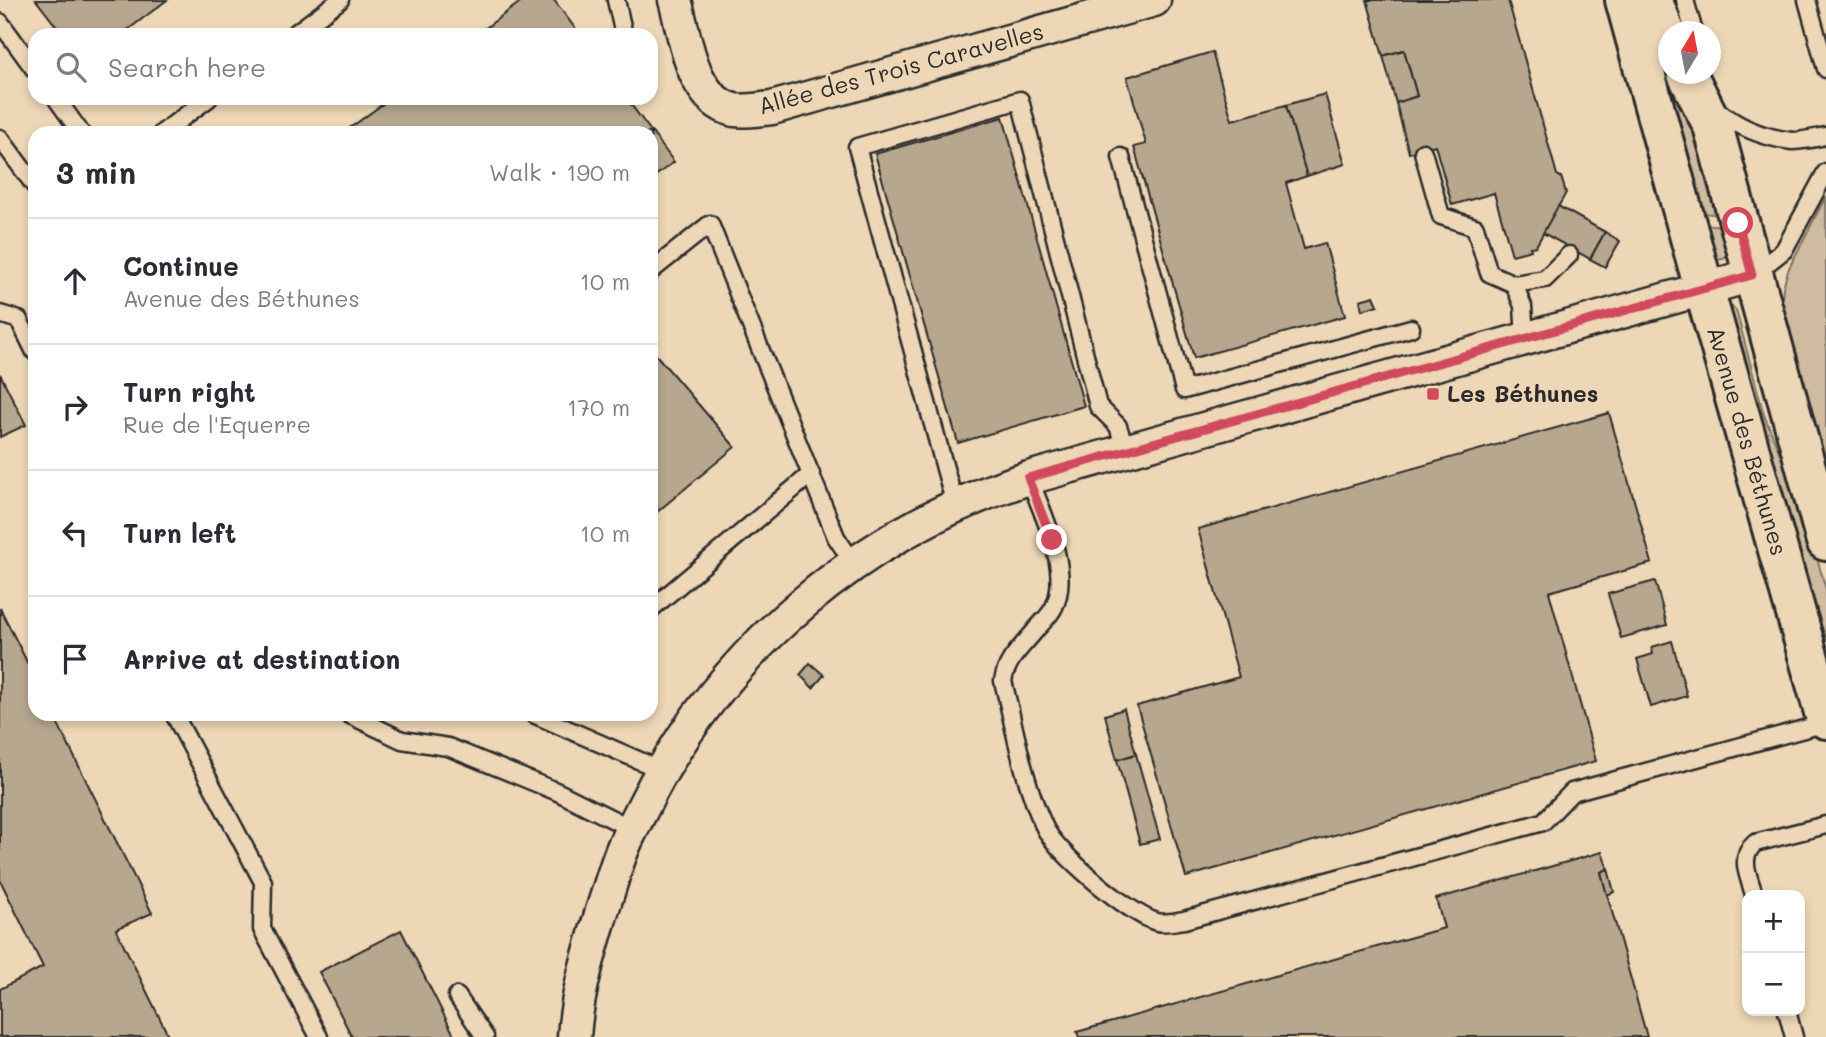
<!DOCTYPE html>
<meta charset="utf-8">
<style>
body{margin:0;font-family:Mali,sans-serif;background:#f7f7f7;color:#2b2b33}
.controls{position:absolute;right:21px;bottom:21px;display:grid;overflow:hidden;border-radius:14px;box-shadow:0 4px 10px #0003}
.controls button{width:63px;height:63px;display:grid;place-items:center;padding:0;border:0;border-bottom:2px solid #e1e1e2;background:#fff;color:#2b2b33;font:35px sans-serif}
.compass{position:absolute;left:1658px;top:21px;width:63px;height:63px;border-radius:50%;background:#fff;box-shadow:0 4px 10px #0003;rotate:10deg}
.stop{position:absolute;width:21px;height:21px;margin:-16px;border:5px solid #d1495b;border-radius:50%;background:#fff}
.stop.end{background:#d1495b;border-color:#fff;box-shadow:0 2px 7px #0008}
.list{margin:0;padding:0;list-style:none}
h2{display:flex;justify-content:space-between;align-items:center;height:91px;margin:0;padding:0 28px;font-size:30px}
h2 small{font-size:23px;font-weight:400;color:#7c7c81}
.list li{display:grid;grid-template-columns:46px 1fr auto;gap:21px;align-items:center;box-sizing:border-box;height:126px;padding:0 28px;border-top:2px solid #e1e1e2}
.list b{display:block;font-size:26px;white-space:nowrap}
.list p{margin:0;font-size:23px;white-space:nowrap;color:#7c7c81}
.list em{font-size:23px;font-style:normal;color:#7c7c81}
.icon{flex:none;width:38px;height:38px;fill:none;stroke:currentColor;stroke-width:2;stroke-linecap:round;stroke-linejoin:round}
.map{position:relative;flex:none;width:1826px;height:1037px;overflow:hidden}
.search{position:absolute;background:#fff;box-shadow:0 4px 10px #0003;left:28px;top:28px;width:630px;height:77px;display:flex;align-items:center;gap:18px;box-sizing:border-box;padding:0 24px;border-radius:21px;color:#7c7c81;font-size:26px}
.panel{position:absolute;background:#fff;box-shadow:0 4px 10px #0003;left:28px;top:126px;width:630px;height:595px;border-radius:21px}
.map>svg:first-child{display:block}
.green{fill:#cebba0;stroke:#7c7366;stroke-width:2}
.building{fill:#b7a78f;stroke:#2b2b2b;stroke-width:2}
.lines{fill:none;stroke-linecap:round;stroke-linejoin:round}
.service-casing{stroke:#2b2b2b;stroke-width:21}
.minor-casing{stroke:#2b2b2b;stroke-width:37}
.tertiary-casing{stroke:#2b2b2b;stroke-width:44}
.service{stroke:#edd7b6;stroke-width:16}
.minor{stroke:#edd7b6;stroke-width:32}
.tertiary{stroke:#edd7b6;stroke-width:38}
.route{stroke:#d1495b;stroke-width:9}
.poi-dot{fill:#d1495b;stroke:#edd7b6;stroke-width:2.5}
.labels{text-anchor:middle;stroke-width:5;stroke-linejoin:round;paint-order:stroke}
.street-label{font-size:23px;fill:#2b2b2b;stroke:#edd7b6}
.poi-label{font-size:23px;font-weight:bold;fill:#2b2b2b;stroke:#edd7b6;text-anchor:start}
</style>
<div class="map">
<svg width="1826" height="1037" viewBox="0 0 1826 1037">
<rect width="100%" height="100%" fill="#edd7b6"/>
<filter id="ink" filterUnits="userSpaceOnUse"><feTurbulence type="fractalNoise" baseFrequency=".0143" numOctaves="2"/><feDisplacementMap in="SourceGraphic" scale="14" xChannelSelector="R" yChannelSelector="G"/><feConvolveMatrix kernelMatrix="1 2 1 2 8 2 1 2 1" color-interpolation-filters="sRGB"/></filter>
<g filter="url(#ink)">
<!-- green -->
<g class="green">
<polygon points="1658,37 1668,60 1668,74 1692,110 1720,215 1697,212 1649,39"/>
<polygon points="1826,196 1826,473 1791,349 1782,304 1783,287 1789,268"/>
<polygon points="1701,224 1723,226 1729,253 1723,259 1715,260"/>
<polygon points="1731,306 1736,310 1764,415 1804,512 1826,590 1826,667 1727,308"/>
</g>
<!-- building -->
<g class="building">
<polygon points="36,0 167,0 121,35 63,35"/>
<polygon points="523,0 554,0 580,35 476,35"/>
<polygon points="1367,0 1508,0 1557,175 1561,177 1566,193 1536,246 1530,247 1531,250 1512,255 1494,193 1452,205 1435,145 1409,153 1396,103 1417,96 1404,50 1383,56"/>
<polygon points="1404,50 1417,96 1396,103 1383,56"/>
<polygon points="1212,52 1232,120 1286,105 1307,176 1286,183 1304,249 1325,243 1345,316 1194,358 1134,147 1146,144 1127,77"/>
<polygon points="1325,94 1345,164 1307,176 1286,105"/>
<polygon points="391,98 626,98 674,162 651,179 651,133 343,133"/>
<polygon points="1003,117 1084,406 958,443 875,154"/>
<polygon points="1558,206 1605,232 1590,259 1543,233"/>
<polygon points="1605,232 1620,241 1605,267 1590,259"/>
<polygon points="1374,296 1378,305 1362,310 1360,300"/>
<polygon points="651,349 735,447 651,517"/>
<polygon points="0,374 26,425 0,437"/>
<polygon points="1609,413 1652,563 1549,592 1596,761 1186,877 1137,706 1239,677 1198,529"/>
<polygon points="1655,581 1667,625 1621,638 1608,594"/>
<polygon points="0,608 35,678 35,714 53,714 152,913 116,929 169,1037 0,1037 0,989 43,967 0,880"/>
<polygon points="1672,641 1687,696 1651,707 1637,659 1653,654 1652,647"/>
<polygon points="810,663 824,675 813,688 800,675"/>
<polygon points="1124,709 1136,754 1117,760 1105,715"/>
<polygon points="1136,754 1160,839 1140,844 1117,760"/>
<polygon points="1602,852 1608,869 1601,872 1647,1037 1079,1037 1077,1032 1444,928 1436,899"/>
<polygon points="1608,869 1614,892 1607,895 1601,872"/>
<polygon points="401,930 455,1037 352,1037 319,972"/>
</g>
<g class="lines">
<defs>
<g id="service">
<polyline points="616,0 624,35"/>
<polyline points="1685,0 1694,32"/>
<polyline points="1807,0 1826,69"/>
<polyline points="0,22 35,70"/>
<polyline points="293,35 340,0"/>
<polyline points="56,98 81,133"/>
<path d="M1714,108C1736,126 1764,138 1792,141C1803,141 1815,138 1826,136"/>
<polyline points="162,133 209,98"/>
<polyline points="0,138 35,186"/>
<polyline points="1423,152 1441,216 1475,227 1489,273 1514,284 1523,306 1525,339"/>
<polyline points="1121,157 1184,390 1411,328"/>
<polyline points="651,271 710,224 836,537 854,564"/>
<polyline points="1754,274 1784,250 1826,172"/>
<polyline points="1514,284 1545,279 1569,255"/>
<polyline points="0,314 19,320 35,352"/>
<path d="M1029,478C1042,513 1072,570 1054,607C1050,616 1040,624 1034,632C1020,649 1007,659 1003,681C1015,729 1023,781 1044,826C1055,852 1130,915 1157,922C1165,924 1176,921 1184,920L1543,822L1572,792L1826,723"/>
<polyline points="955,505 857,147 1020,100 1098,406 1118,426 1126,451"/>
<polyline points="651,609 811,474"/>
<polyline points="174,714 263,882 262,929 319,1037"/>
<polyline points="348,714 402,740 448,747 558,792 632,829"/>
<polyline points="533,714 661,770"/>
<path d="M1754,895C1749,876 1738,858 1755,843L1826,825"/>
<polyline points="457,996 485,1037"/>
<polyline points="1787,1011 1794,1037"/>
</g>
<g id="minor">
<path d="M675,0C685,35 691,100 734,110C746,112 760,109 772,108L1154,0"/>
<path d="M574,1037C577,992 590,951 603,908C609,890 614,871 621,853C627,837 636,821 644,805C720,651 864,530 1029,478L1753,275"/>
</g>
<g id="tertiary">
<polyline points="1625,0 1704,289 1826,719"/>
<polyline points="1652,0 1668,38"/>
<polyline points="1687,74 1713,126 1826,541"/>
</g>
</defs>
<!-- service casing -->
<use href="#service" class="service-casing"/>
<!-- minor casing -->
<use href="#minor" class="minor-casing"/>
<!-- tertiary casing -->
<use href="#tertiary" class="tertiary-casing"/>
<!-- service -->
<use href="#service" class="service"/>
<!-- minor -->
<use href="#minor" class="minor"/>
<!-- tertiary -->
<use href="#tertiary" class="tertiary"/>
</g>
</g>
<g class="lines" filter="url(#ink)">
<!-- route -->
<polyline class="route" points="1052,540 1028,478 1752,275 1738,223"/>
</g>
<!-- markers -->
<rect class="poi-dot" x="1426" y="387" width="14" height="14" rx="3.5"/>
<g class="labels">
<!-- street labels -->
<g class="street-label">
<text transform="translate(901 69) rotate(-15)" y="8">Allée des Trois Caravelles</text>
<text transform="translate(1747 441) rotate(74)" y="8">Avenue des Béthunes</text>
</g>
<!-- poi labels -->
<g class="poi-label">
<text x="1447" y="402">Les Béthunes</text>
</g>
</g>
</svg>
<div class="controls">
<button>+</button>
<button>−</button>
</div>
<svg class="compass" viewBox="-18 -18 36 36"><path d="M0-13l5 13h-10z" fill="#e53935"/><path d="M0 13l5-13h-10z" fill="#7c7c81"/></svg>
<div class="stop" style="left:1738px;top:223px"></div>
<div class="stop end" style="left:1052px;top:540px"></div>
<div class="search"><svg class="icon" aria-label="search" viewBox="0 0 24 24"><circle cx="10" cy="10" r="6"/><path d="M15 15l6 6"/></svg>Search here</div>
<section class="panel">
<h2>3 min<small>Walk · 190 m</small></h2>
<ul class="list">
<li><svg class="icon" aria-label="ahead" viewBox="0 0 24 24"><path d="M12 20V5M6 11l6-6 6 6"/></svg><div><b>Continue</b><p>Avenue des Béthunes</p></div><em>10 m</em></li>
<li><svg class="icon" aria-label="right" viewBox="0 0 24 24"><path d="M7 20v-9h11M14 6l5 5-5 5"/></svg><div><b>Turn right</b><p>Rue de l'Equerre</p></div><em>170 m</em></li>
<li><svg class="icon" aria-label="left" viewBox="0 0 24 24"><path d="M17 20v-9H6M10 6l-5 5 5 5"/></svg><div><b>Turn left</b></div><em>10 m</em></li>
<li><svg class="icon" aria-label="arrive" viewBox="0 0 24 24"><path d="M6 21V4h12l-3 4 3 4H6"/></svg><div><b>Arrive at destination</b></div></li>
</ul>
</section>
</div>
